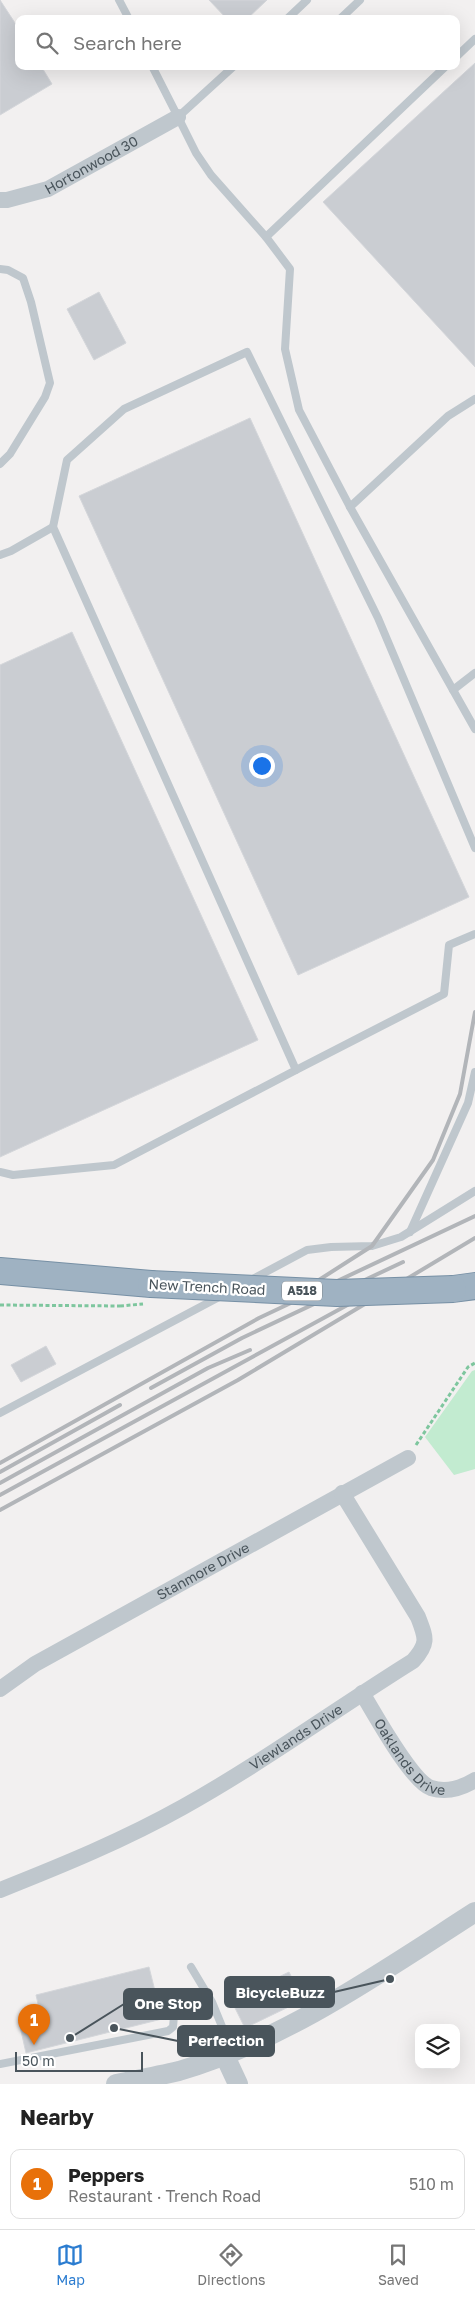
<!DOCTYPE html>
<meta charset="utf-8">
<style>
body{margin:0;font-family:"Golos Text",sans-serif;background:#f6f6f6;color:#222}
.controls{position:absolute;right:15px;bottom:15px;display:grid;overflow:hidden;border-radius:10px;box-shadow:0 5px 20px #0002}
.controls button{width:45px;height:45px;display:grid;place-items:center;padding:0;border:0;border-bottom:1px solid #e0e0e0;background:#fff;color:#222;font:25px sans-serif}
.scale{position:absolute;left:15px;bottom:12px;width:128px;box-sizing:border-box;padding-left:5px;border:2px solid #49545b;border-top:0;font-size:14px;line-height:18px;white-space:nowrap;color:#49545b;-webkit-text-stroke:4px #fff;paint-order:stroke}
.you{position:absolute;left:261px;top:765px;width:18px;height:18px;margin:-12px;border:4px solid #fff;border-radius:50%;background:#1a73e8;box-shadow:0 0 0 8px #1a73e833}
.badge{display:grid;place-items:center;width:32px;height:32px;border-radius:50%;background:#2b7cd0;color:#fff;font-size:16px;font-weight:700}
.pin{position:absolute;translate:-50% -41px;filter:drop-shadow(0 1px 2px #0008)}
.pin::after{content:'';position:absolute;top:26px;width:18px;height:15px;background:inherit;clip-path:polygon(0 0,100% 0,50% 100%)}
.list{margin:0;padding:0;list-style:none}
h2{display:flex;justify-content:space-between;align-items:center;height:65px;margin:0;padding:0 20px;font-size:21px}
h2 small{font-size:16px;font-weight:400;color:#767676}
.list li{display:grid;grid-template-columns:32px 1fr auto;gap:15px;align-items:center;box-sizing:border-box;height:70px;margin:0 10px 10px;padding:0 10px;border:1px solid #e0e0e0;border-radius:10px}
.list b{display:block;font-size:19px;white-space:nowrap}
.list p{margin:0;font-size:16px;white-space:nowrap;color:#767676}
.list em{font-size:16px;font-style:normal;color:#767676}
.icon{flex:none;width:28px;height:28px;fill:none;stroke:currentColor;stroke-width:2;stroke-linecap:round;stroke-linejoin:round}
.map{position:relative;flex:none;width:475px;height:2084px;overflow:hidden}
.search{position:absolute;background:#fff;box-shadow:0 5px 20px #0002;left:15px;right:15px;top:15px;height:55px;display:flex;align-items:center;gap:12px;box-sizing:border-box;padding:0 18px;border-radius:10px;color:#767676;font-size:19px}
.sheet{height:145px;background:#fff}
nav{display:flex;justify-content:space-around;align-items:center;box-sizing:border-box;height:70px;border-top:1px solid #e0e0e0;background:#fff;font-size:14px;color:#767676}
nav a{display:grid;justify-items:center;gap:2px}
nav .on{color:#2b7cd0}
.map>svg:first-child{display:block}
.green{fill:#c2ebd0}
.building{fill:#cacdd2;stroke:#d4d6da}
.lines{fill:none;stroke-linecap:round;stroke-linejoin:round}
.trunk-casing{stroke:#7790a5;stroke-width:28}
.path{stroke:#7ec69e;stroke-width:3;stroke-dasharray:4 2.5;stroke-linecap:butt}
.service{stroke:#bfc7cd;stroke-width:8}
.minor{stroke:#bfc7cd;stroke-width:16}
.tertiary{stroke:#bfc7cd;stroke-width:20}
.trunk{stroke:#9fb2c2;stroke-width:26}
.rail{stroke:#b2b5b9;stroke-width:4}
.trunk-bridge-casing{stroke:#7790a5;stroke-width:28;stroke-linecap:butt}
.path-bridge{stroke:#7ec69e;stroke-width:3;stroke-dasharray:4 2.5;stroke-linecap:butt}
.trunk-bridge{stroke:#9fb2c2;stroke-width:26}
.labels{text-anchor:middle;stroke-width:4.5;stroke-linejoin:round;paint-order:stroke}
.shield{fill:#fff;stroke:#80878c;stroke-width:1}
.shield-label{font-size:12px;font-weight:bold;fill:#49545b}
.street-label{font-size:14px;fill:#49545b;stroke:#fff}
.leader{fill:none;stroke:#49545b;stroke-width:2}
.callout-dot{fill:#49545b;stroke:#fff;stroke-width:2}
.callout{fill:#49545b;stroke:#49545b;stroke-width:2}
.callout-label{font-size:15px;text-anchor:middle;font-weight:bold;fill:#fff}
</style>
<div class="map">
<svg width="475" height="2084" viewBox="0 0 475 2084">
<rect width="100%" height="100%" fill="#f2f0f0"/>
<!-- green -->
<polygon class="green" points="475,1370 475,1469 454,1475 425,1437 472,1371"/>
<!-- building -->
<g class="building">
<polygon points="0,0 19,29 19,66 41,66 52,84 0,115"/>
<polygon points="209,0 267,0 247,19 227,19"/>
<polygon points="475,63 475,367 323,202"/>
<polygon points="99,292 126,343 94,360 67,309"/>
<polygon points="250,418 469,897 298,975 79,496"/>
<polygon points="72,632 258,1040 0,1157 0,665"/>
<polygon points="46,1346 56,1364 21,1382 11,1365"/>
<polygon points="149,1967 162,2019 26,2053 19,2022 41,2017 36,1995"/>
<polygon points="289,1972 303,2000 245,2028 231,2000"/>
</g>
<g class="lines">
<defs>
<g id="trunk">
<polyline points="0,1271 151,1284"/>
<polyline points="453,1289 475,1286"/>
</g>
</defs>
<!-- trunk casing -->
<use href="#trunk" class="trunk-casing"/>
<!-- path -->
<g class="path">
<polyline points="0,1305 120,1306"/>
<polyline points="416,1445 468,1367 475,1363"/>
</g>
<!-- service -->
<g class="service">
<polyline points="119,0 129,19"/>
<polyline points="287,19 307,0"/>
<polyline points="340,19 360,0"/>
<polyline points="456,57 475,39"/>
<polyline points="152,66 178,117 234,66"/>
<polyline points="178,117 196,153 211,175 266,237 290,269 285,349 299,410 350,507 475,729"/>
<polyline points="266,237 446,66"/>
<polyline points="0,269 8,270 23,278 31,302 50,383 45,397 10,454 0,464"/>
<polyline points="350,507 448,416 475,399"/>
<polyline points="53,527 67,460 124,409 247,352 378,618 475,848"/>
<polyline points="0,555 11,551 53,527 296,1070 114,1165 13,1175 0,1172"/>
<polyline points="453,690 475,673"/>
<polyline points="296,1070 444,994 449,945 475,934"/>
<polyline points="410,1232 468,1103 475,1072"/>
<polyline points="249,1281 307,1250 331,1247 372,1246 401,1237 475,1191"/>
<polyline points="0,1413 221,1296"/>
<polyline points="191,1967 212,2002 232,2051"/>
<polyline points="0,2064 168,2031 173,2027 174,2016 170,2010"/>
</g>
<!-- minor -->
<g class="minor">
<path id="s1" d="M0,200H7L48,189L178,117"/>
<path id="s2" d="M0,1689L35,1664L408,1458"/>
<path id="s3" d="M362,1693C375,1714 411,1781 431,1788C447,1793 462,1788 475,1780"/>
<path id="s4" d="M0,1890C63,1865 124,1840 183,1807C262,1763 336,1709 413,1661C429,1643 426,1638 418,1617L342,1493"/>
</g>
<!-- tertiary -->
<g class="tertiary">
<polyline points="224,2054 238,2084"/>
<path d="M116,2084C136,2080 158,2076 179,2071C285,2040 383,1971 475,1912"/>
</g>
<!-- trunk -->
<use href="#trunk" class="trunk"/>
<!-- rail -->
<g class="rail">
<polyline points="297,1294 372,1246 433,1160 460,1094 475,1012"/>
<polyline points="151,1388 242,1338 403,1262"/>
<polyline points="0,1463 259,1318 475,1216"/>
<polyline points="0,1472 120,1405"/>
<polyline points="0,1483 208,1368 250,1350"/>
<polyline points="0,1495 384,1285"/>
<polyline points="0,1510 238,1380 475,1238"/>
</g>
<defs>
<polyline id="trunk-bridge" points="151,1284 337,1293 453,1289"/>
</defs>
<!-- trunk-bridge casing -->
<use href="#trunk-bridge" class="trunk-bridge-casing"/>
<!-- path-bridge -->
<polyline class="path-bridge" points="120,1306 143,1304"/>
<!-- trunk-bridge -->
<use href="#trunk-bridge" class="trunk-bridge"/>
</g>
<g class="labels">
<!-- shield labels -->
<rect class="shield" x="282" y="1281.5" width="40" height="19" rx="4"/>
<g class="shield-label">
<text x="302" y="1295">A518</text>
</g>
<!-- street labels -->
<g class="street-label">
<text dy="5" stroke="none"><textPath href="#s1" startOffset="99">Hortonwood 30</textPath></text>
<text transform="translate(207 1287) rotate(3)" y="5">New Trench Road</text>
<text dy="5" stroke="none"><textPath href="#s2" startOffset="235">Stanmore Drive</textPath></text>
<text dy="5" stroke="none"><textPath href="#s4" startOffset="334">Viewlands Drive</textPath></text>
<text dy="5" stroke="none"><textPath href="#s3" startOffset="82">Oaklands Drive</textPath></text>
</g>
</g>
<!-- callouts -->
<path class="leader" d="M390 1979L334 1992M70 2038L124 2004M114 2028L178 2041"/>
<g class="callout-dot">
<circle cx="390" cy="1979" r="5"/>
<circle cx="70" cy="2038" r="5"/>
<circle cx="114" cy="2028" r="5"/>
</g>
<g class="callout">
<rect x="225" y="1977" width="109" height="30" rx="5"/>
<rect x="124" y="1989" width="88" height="30" rx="5"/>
<rect x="178" y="2026" width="96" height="30" rx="5"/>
</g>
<g class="callout-label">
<text x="280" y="1998">BicycleBuzz</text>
<text x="168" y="2009">One Stop</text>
<text x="226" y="2046">Perfection</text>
</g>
</svg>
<div class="controls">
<button><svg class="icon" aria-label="layers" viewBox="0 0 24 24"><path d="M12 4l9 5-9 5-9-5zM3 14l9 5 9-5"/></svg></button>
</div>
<div class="scale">50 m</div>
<div class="you"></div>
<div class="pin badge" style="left:34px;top:2045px;background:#e8710a">1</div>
<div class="search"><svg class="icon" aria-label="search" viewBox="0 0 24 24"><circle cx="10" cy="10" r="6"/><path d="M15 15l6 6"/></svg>Search here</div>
</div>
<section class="sheet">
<h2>Nearby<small></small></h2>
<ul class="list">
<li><span class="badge" style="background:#e8710a">1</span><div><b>Peppers</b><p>Restaurant · Trench Road</p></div><em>510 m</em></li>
</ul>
</section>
<nav>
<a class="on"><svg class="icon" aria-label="map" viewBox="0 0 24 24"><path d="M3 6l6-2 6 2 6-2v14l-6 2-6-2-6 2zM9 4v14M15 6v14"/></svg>Map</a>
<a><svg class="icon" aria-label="directions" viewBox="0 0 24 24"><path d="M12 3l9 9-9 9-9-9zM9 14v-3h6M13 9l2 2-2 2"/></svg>Directions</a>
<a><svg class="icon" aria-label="saved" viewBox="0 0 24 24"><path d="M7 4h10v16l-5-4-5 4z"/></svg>Saved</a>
</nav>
